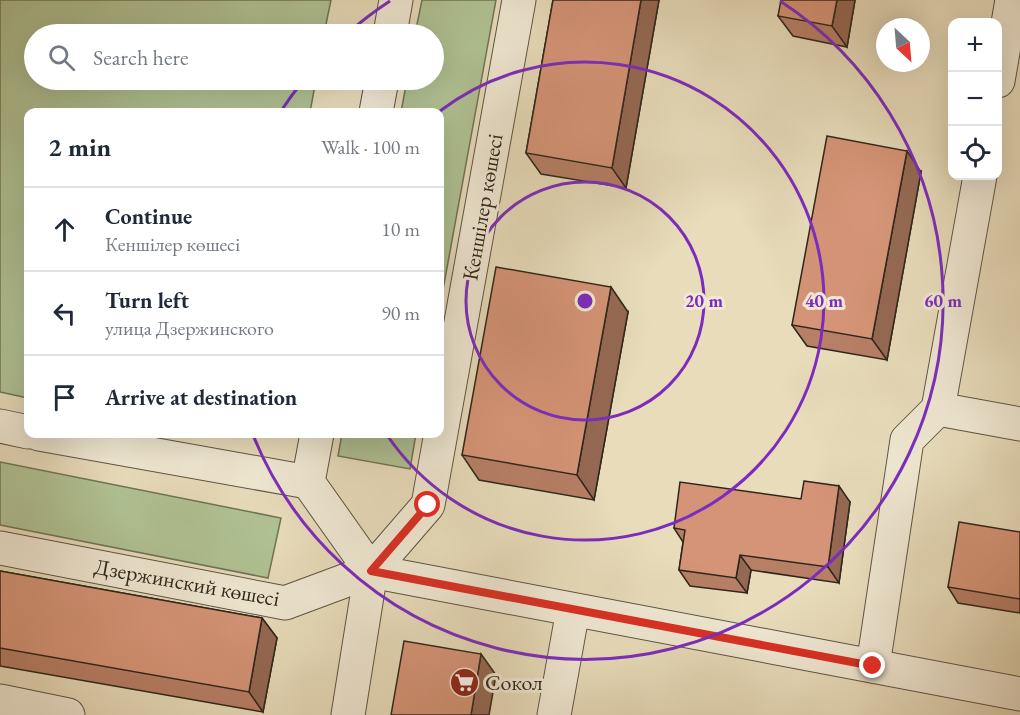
<!DOCTYPE html>
<meta charset="utf-8">
<style>
body{margin:0;font-family:"EB Garamond",serif;background:#f2f2f3;color:#1f2937}
.controls{position:absolute;right:18px;top:18px;display:grid;overflow:hidden;border-radius:12px;box-shadow:0 6px 24px #0002}
.controls button{width:54px;height:54px;display:grid;place-items:center;padding:0;border:0;border-bottom:2px solid #e0e1e3;background:#fff;color:#1f2937;font:30px sans-serif}
.compass{position:absolute;left:876px;top:18px;width:54px;height:54px;border-radius:50%;background:#fff;box-shadow:0 6px 24px #0002;rotate:154deg}
.stop{position:absolute;width:18px;height:18px;margin:-14px;border:4px solid #d93025;border-radius:50%;background:#fff}
.stop.end{background:#d93025;border-color:#fff;box-shadow:0 2px 6px #0008}
.list{margin:0;padding:0;list-style:none}
h2{display:flex;justify-content:space-between;align-items:center;height:78px;margin:0;padding:0 24px;font-size:26px}
h2 small{font-size:20px;font-weight:400;color:#747a83}
.list li{display:grid;grid-template-columns:39px 1fr auto;gap:18px;align-items:center;box-sizing:border-box;height:84px;padding:0 24px;border-top:2px solid #e0e1e3}
.list b{display:block;font-size:22px;white-space:nowrap}
.list p{margin:0;font-size:20px;white-space:nowrap;color:#747a83}
.list em{font-size:20px;font-style:normal;color:#747a83}
.icon{flex:none;width:33px;height:33px;fill:none;stroke:currentColor;stroke-width:2;stroke-linecap:round;stroke-linejoin:round}
.map{position:relative;flex:none;width:1020px;height:715px;overflow:hidden}
.search{position:absolute;background:#fff;box-shadow:0 6px 24px #0002;left:24px;top:24px;width:420px;height:66px;display:flex;align-items:center;gap:15px;box-sizing:border-box;padding:0 21px;border-radius:33px;color:#747a83;font-size:22px}
.panel{position:absolute;background:#fff;box-shadow:0 6px 24px #0002;left:24px;top:108px;width:420px;height:330px;border-radius:12px}
.map>svg:first-child{display:block}
.green{fill:#b0c294;stroke:#707458;stroke-width:1.5}
.lines{fill:none;stroke-linecap:round;stroke-linejoin:round}
.minor-casing{stroke:#5d5443;stroke-width:35}
.minor{stroke:#f0e8d3;stroke-width:33}
.wall{fill:#b77f66;stroke:#2f261b;stroke-width:1.5}
.shaded-wall{fill:#956853;stroke:#2f261b;stroke-width:1.5}
.building{fill:#d59477;stroke:#2f261b;stroke-width:1.5}
.route{stroke:#d93025;stroke-width:8}
.ring{fill:none;stroke:#7b2cbf;stroke-width:3}
.labels{text-anchor:middle;stroke-width:6;stroke-linejoin:round;paint-order:stroke}
.street-label{font-size:22px;fill:#2f261b;stroke:#f0e8d3}
.poi-label{font-size:22px;fill:#2f261b;stroke:#f0e8d3;text-anchor:start}
.centre{fill:#7b2cbf;stroke:#f0e8d3;stroke-width:3}
.ring-label{font-size:18px;text-anchor:middle;font-weight:bold;fill:#7b2cbf;stroke:#f0e8d3;stroke-width:6;stroke-linejoin:round;paint-order:stroke}
</style>
<div class="map">
<svg width="1020" height="715" viewBox="0 0 1020 715">
<rect width="100%" height="100%" fill="#e8dcbb"/>
<filter id="stains"><feTurbulence type="fractalNoise" baseFrequency=".00333" numOctaves="4"/><feColorMatrix values="0 0 0 0 .2 0 0 0 0 .09 0 0 0 0 .02 0 0 0 .5 -.17"/></filter>
<radialGradient id="worn" r=".72"><stop offset=".6" stop-color="#630" stop-opacity="0"/><stop offset="1" stop-color="#630" stop-opacity=".3"/></radialGradient>
<!-- green -->
<g class="green">
<polygon points="0,0 331,0 324,34 34,34 34,80 316,80 310,112 28,112 28,398 0,392"/>
<polygon points="422,0 496,0 440,306 440,112 401,112 407,80 434,80 434,34 415,34"/>
<polygon points="342,434 416,434 410,469 338,456"/>
<polygon points="0,462 281,518 268,578 0,525"/>
</g>
<g class="lines">
<defs>
<g id="minor">
<polyline points="390,34 396,0"/>
<polyline points="998,81 1012,0"/>
<polyline points="376,112 382,80"/>
<polyline points="938,409 1020,424"/>
<polyline points="0,426 28,432"/>
<polyline points="39,434 308,482"/>
<polyline points="308,482 371,571 348,715"/>
<polyline points="308,482 317,434"/>
<polyline points="0,548 285,603 371,571 428,505 519,0"/>
<polyline points="371,571 1020,694"/>
<polyline points="873,666 907,440 938,409 980,176"/>
<polyline points="0,701 68,715"/>
<polyline points="554,715 573,610"/>
</g>
</defs>
<!-- minor casing -->
<use href="#minor" class="minor-casing"/>
<!-- minor -->
<use href="#minor" class="minor"/>
</g>
<!-- wall -->
<g class="wall">
<polygon points="553,0 659,0 626,188 541,174 526,153"/>
<polygon points="855,0 847,47 793,36 778,16"/>
<polygon points="921,172 887,360 807,346 792,325"/>
<polygon points="628,312 594,500 479,480 462,455"/>
<polygon points="850,502 839,583 751,570 747,593 690,586 679,570 683,542 674,528"/>
<polygon points="1020,532 1020,613 958,603 948,587"/>
<polygon points="0,571 262,618 277,638 263,712 0,666"/>
</g>
<!-- shaded-wall -->
<g class="shaded-wall">
<polygon points="641,0 659,0 626,188 612,168"/>
<polygon points="837,0 855,0 847,47 832,26"/>
<polygon points="907,151 921,172 887,360 872,339"/>
<polygon points="611,287 628,312 594,500 577,475"/>
<polygon points="839,486 850,502 839,583 828,567"/>
<polygon points="740,555 751,570 747,593 736,578"/>
<polygon points="262,618 277,638 263,712 249,692"/>
<polygon points="481,654 496,675 489,715 471,715"/>
</g>
<!-- building -->
<g class="building">
<polygon points="553,0 641,0 612,168 526,153"/>
<polygon points="781,0 837,0 832,26 778,16"/>
<polygon points="827,136 907,151 872,339 792,325"/>
<polygon points="496,267 611,287 577,475 462,455"/>
<polygon points="804,481 839,486 828,567 740,555 736,578 679,570 685,530 674,528 680,482 801,499"/>
<polygon points="959,522 1020,532 1020,599 948,587"/>
<polygon points="0,571 262,618 249,692 0,648"/>
<polygon points="404,641 481,654 471,715 391,715"/>
</g>
<g class="lines">
<!-- route -->
<polyline class="route" points="428,505 371,571 873,666"/>
</g>
<!-- distance rings -->
<g class="ring">
<circle cx="585" cy="301" r="119"/>
<path d="M440 111A239 239 0 1 1 387 435"/>
<path d="M281 111A358 358 0 0 1 303 81M348 33A358 358 0 0 1 390 1M780 1A358 358 0 1 1 253 435"/>
</g>
<!-- icons -->
<defs>
<symbol id="supermarket-disc" viewBox="-11 -11 22 22"><circle r="9.5" fill="#8f2418" stroke="#f0e8d3"/><path d="M-6-5.5h2.5l.6 2H6L4.5 2H-2.5L-4.4-4H-6ZM-1.5 3.2a1.3 1.3 0 1 0 .1 0ZM3 3.2a1.3 1.3 0 1 0 .1 0Z" fill="#fff"/></symbol>
</defs>
<g fill-rule="evenodd">
<use href="#supermarket-disc" x="448" y="666" width="33" height="33"/>
</g>
<g class="labels">
<!-- street labels -->
<g class="street-label">
<text transform="translate(482 207) rotate(-80)" y="8">Кеншілер көшесі</text>
<text transform="translate(187 582) rotate(10)" y="8">Дзержинский көшесі</text>
</g>
<!-- poi labels -->
<g class="poi-label">
<text x="485" y="690">Сокол</text>
</g>
</g>
<circle cx="585" cy="301" r="9" class="centre"/>
<g class="ring-label">
<text x="704" y="307">20 m</text>
<text x="824" y="307">40 m</text>
<text x="943" y="307">60 m</text>
</g>
<rect width="100%" height="100%" filter="url(#stains)"/>
<rect width="100%" height="100%" fill="url(#worn)"/>
</svg>
<div class="controls">
<button>+</button>
<button>−</button>
<button><svg class="icon" aria-label="locate" viewBox="0 0 24 24"><circle cx="12" cy="12" r="6"/><path d="M12 2v4M12 18v4M2 12h4M18 12h4"/></svg></button>
</div>
<svg class="compass" viewBox="-18 -18 36 36"><path d="M0-13l5 13h-10z" fill="#e53935"/><path d="M0 13l5-13h-10z" fill="#747a83"/></svg>
<div class="stop" style="left:428px;top:505px"></div>
<div class="stop end" style="left:873px;top:666px"></div>
<div class="search"><svg class="icon" aria-label="search" viewBox="0 0 24 24"><circle cx="10" cy="10" r="6"/><path d="M15 15l6 6"/></svg>Search here</div>
<section class="panel">
<h2>2 min<small>Walk · 100 m</small></h2>
<ul class="list">
<li><svg class="icon" aria-label="ahead" viewBox="0 0 24 24"><path d="M12 20V5M6 11l6-6 6 6"/></svg><div><b>Continue</b><p>Кеншілер көшесі</p></div><em>10 m</em></li>
<li><svg class="icon" aria-label="left" viewBox="0 0 24 24"><path d="M17 20v-9H6M10 6l-5 5 5 5"/></svg><div><b>Turn left</b><p>улица Дзержинского</p></div><em>90 m</em></li>
<li><svg class="icon" aria-label="arrive" viewBox="0 0 24 24"><path d="M6 21V4h12l-3 4 3 4H6"/></svg><div><b>Arrive at destination</b></div></li>
</ul>
</section>
</div>
